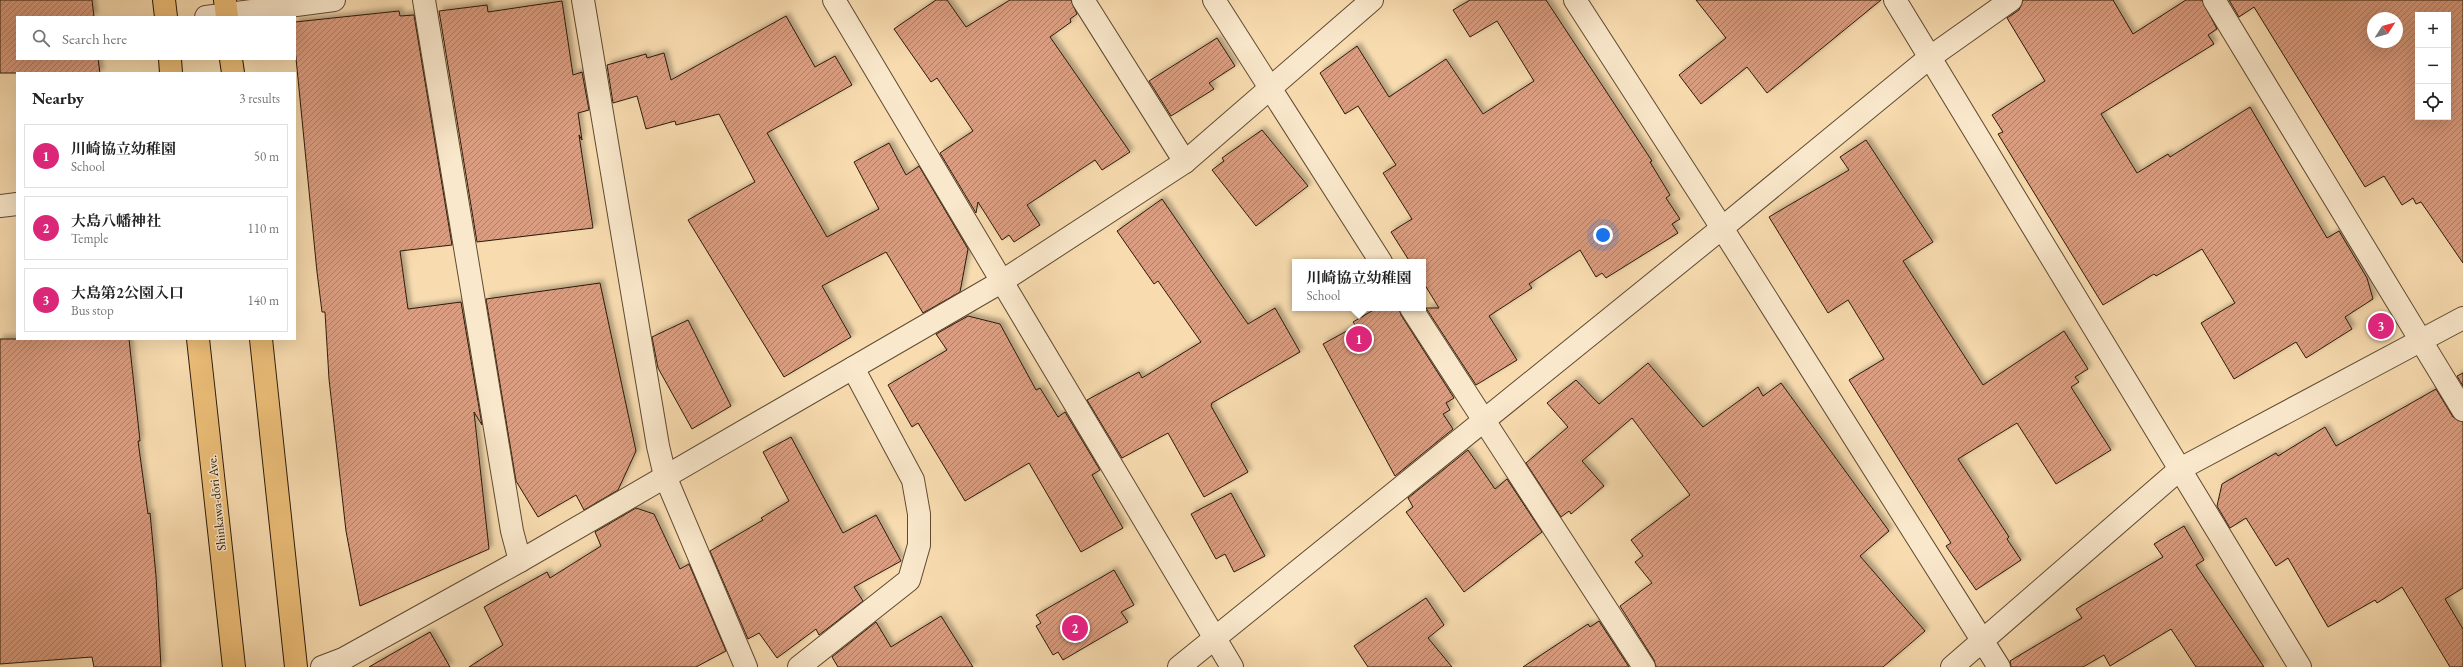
<!DOCTYPE html>
<meta charset="utf-8">
<style>
body{margin:0;font-family:"EB Garamond","Noto Serif JP",serif;background:#f6f6f6;color:#222}
.controls{position:absolute;right:12px;top:12px;display:grid;overflow:hidden;border-radius:0px;box-shadow:0 4px 16px #0002}
.controls button{width:36px;height:36px;display:grid;place-items:center;padding:0;border:0;border-bottom:1px solid #e0e0e0;background:#fff;color:#222;font:20px sans-serif}
.compass{position:absolute;left:2367px;top:12px;width:36px;height:36px;border-radius:50%;background:#fff;box-shadow:0 4px 16px #0002;rotate:54deg}
.you{position:absolute;left:1603px;top:235px;width:14px;height:14px;margin:-10px;border:3px solid #fff;border-radius:50%;background:#1a73e8;box-shadow:0 0 0 6px #1a73e833}
.badge{display:grid;place-items:center;width:26px;height:26px;border-radius:50%;background:#db2777;color:#fff;font-size:13px;font-weight:700}
.pin{position:absolute;translate:-50% -50%;border:2px solid #fff;box-shadow:0 1px 4px #0006}
.popup{position:absolute;left:1292px;top:259px;width:134px;height:52px;box-sizing:border-box;display:grid;place-content:center;border-radius:0px;background:#fff;filter:drop-shadow(0 1px 3px #0005);font-size:13px;white-space:nowrap;color:#767676}
.popup b{font-size:15px;color:#222}
.popup::after{content:'';position:absolute;left:50%;top:100%;margin-left:-8px;border:8px solid transparent;border-top-color:#fff}
.list{margin:0;padding:0;list-style:none}
h2{display:flex;justify-content:space-between;align-items:center;height:52px;margin:0;padding:0 16px;font-size:17px}
h2 small{font-size:13px;font-weight:400;color:#767676}
.list li{display:grid;grid-template-columns:26px 1fr auto;gap:12px;align-items:center;box-sizing:border-box;height:64px;margin:0 8px 8px;padding:0 8px;border:1px solid #e0e0e0;border-radius:0px}
.list b{display:block;font-size:15px;white-space:nowrap}
.list p{margin:0;font-size:13px;white-space:nowrap;color:#767676}
.list em{font-size:13px;font-style:normal;color:#767676}
.icon{flex:none;width:22px;height:22px;fill:none;stroke:currentColor;stroke-width:2;stroke-linecap:round;stroke-linejoin:round}
.map{position:relative;flex:none;width:2463px;height:667px;overflow:hidden}
.search{position:absolute;background:#fff;box-shadow:0 4px 16px #0002;left:16px;top:16px;width:280px;height:44px;display:flex;align-items:center;gap:10px;box-sizing:border-box;padding:0 14px;border-radius:0px;color:#767676;font-size:15px}
.panel{position:absolute;background:#fff;box-shadow:0 4px 16px #0002;left:16px;top:72px;width:280px;height:268px;border-radius:0px}
.map>svg:first-child{display:block}
.building{fill:url(#building-hatch);stroke:#2c1a07;fill-rule:evenodd;filter:url(#shadow)}
.lines{fill:none;stroke-linecap:round;stroke-linejoin:round}
.minor-casing{stroke:#5f4a31;stroke-width:24}
.major-casing{stroke:#2c1a07;stroke-width:24}
.minor{stroke:#fae8cc;stroke-width:22}
.major{stroke:#ecbe78;stroke-width:22}
.labels{text-anchor:middle;stroke-width:3;stroke-linejoin:round;paint-order:stroke}
.street-label{font-size:13px;fill:#2c1a07;stroke:#fae8cc}
</style>
<div class="map">
<svg width="2463" height="667" viewBox="0 0 2463 667">
<defs>
<pattern id="building-hatch" width="6" height="6" patternUnits="userSpaceOnUse"><rect width="6" height="6" fill="#da9d81"/><path d="M-1 1l2-2M0 6l6-6M5 7l2-2" fill="none" stroke="#b17f68"/></pattern>
<filter id="shadow"><feDropShadow dx="3.5" dy="-3.5" stdDeviation="2" flood-color="#0004"/></filter>
</defs>
<rect width="100%" height="100%" fill="#f8dcb0"/>
<filter id="stains"><feTurbulence type="fractalNoise" baseFrequency=".005" numOctaves="4"/><feColorMatrix values="0 0 0 0 .2 0 0 0 0 .09 0 0 0 0 .02 0 0 0 .5 -.17"/></filter>
<radialGradient id="worn" r=".72"><stop offset=".6" stop-color="#630" stop-opacity="0"/><stop offset="1" stop-color="#630" stop-opacity=".3"/></radialGradient>
<!-- building -->
<g class="building">
<polygon points="0,0 92,0 94,17 17,17 17,59 98,59 100,73 0,73"/>
<polygon points="936,0 947,0 966,27 1010,0 1071,0 1077,14 1070,19 1071,22 1050,37 1130,152 1102,170 1095,160 1027,205 1040,225 1014,242 1009,235 1002,240 978,202 976,213 940,153 973,131 937,78 931,82 894,29"/>
<polygon points="1470,0 1546,0 1652,161 1650,162 1670,195 1666,198 1680,219 1672,224 1678,233 1606,278 1602,273 1596,277 1580,250 1529,284 1532,288 1489,316 1517,360 1476,385 1426,308 1439,308 1423,282 1423,262 1410,262 1391,232 1412,219 1383,173 1396,165 1358,106 1345,114 1320,73 1357,46 1389,97 1446,59 1483,114 1534,81 1497,21 1470,37 1453,10"/>
<polygon points="1696,0 1881,0 1767,93 1747,67 1701,104 1679,75 1726,38"/>
<polygon points="2023,0 2113,0 2133,34 2186,0 2202,0 2217,29 2208,35 2214,44 2101,114 2137,173 2168,154 2170,157 2250,107 2327,238 2339,231 2367,278 2373,299 2345,317 2352,329 2306,358 2296,342 2234,379 2201,323 2235,303 2202,249 2156,276 2154,274 2103,305 1998,134 2003,132 1992,115 2045,81 2007,18 2019,10"/>
<path d="M2229,0H2463V263L2421,202L2416,204L2413,198L2402,205L2384,176L2365,187L2254,7L2239,17ZM2418,15H2448V117H2418ZM2373,18H2397V42H2373Z"/>
<polygon points="562,1 573,75 582,72 589,110 578,113 582,140 579,135 593,228 477,242 439,11 487,5 488,12"/>
<polygon points="399,11 400,16 414,15 452,245 400,251 408,309 461,302 482,425 474,412 489,549 360,606 346,531 329,379 325,312 322,312 317,272 295,48 295,22"/>
<polygon points="786,16 815,67 835,56 852,85 767,133 827,237 879,209 854,162 889,143 906,175 919,166 968,249 960,292 923,313 886,252 822,286 851,337 784,377 688,220 755,182 719,114 676,125 675,121 646,129 637,96 613,103 607,65 646,54 647,58 664,53 671,80"/>
<polygon points="1217,38 1235,66 1209,83 1214,89 1171,116 1149,81"/>
<polygon points="1262,130 1308,186 1256,226 1212,170 1224,161 1222,158"/>
<polygon points="1866,140 1933,242 1903,261 1983,385 2064,331 2088,369 2075,377 2079,382 2071,387 2111,450 2056,484 2017,423 1958,459 2009,537 2007,539 2021,560 1976,590 1946,546 1951,543 1849,380 1884,359 1848,300 1828,313 1769,217 1849,170 1840,157"/>
<polygon points="1162,199 1248,324 1275,308 1300,352 1212,403 1211,406 1248,472 1204,497 1168,433 1122,458 1087,400 1139,372 1142,378 1201,342 1158,281 1154,284 1117,231"/>
<polygon points="600,283 636,451 618,490 584,510 576,495 538,517 516,481 486,299"/>
<polygon points="1377,308 1399,308 1401,315 1454,398 1446,403 1450,410 1443,414 1453,429 1395,476 1323,344 1356,326 1353,322"/>
<polygon points="968,316 1000,324 1036,390 1040,388 1058,417 1065,412 1100,470 1092,475 1123,528 1081,552 1029,463 965,501 918,423 912,427 888,385 947,350 936,334"/>
<polygon points="688,320 731,406 692,429 658,368 652,337"/>
<polygon points="0,339 129,339 140,441 138,441 148,514 150,513 156,576 161,667 94,667 92,657 0,664"/>
<polygon points="1648,363 1703,427 1758,387 1763,396 1781,383 1889,531 1860,556 1925,631 1883,667 1656,667 1654,660 1620,606 1652,583 1635,562 1643,556 1631,540 1690,495 1632,418 1582,461 1604,486 1571,514 1569,511 1561,517 1526,463 1568,427 1547,403 1576,380 1599,404"/>
<polygon points="2463,373 2463,386 2457,376"/>
<polygon points="2436,389 2453,417 2463,422 2463,588 2445,599 2463,629 2463,667 2450,667 2402,587 2377,603 2375,600 2328,627 2288,558 2276,566 2246,518 2230,528 2217,506 2222,484 2276,453 2278,456 2325,427 2336,446"/>
<polygon points="791,437 843,533 876,515 901,561 854,587 863,601 819,635 816,629 777,658 759,633 748,639 710,551 763,520 761,518 789,501 763,452"/>
<polygon points="1468,450 1495,489 1507,479 1542,532 1464,592 1406,512 1413,507 1408,498"/>
<polygon points="1231,493 1265,556 1234,572 1225,554 1216,559 1191,514"/>
<polygon points="636,508 654,514 680,569 689,564 726,651 696,667 469,667 503,645 484,607 547,572 550,578 601,546 595,532"/>
<polygon points="2184,526 2204,560 2196,565 2264,667 2196,667 2171,629 2110,666 2104,655 2083,667 2011,667 2010,661 2082,618 2076,609 2163,557 2154,544"/>
<polygon points="1114,570 1134,605 1121,612 1128,622 1063,660 1058,652 1053,655 1036,626 1041,623 1036,615"/>
<polygon points="1426,598 1444,625 1428,638 1452,667 1368,667 1354,646"/>
<polygon points="941,616 973,667 838,667 832,657 876,622 891,647"/>
<polygon points="1599,621 1629,667 1523,667 1588,624 1590,627"/>
<polygon points="430,632 450,667 369,667"/>
</g>
<g class="lines">
<defs>
<g id="minor">
<polyline points="424,0 512,531 520,561"/>
<polyline points="583,0 658,446 665,476 746,667"/>
<polyline points="834,0 1232,667"/>
<polyline points="1083,0 1185,162"/>
<polyline points="1214,0 1381,262"/>
<polyline points="1575,0 1722,228 1999,667"/>
<polyline points="1895,0 2300,667"/>
<polyline points="2214,0 2463,410"/>
<polyline points="206,17 334,0"/>
<polyline points="0,206 17,204"/>
<polyline points="1411,308 1644,667"/>
<polyline points="322,667 343,659 520,561 1001,282 1185,162 1372,0"/>
<polyline points="799,667 909,580 919,545 919,514 913,480 853,368"/>
<polyline points="1179,667 1722,228 1929,58 2011,0"/>
<polyline points="1952,667 2180,469 2463,318"/>
</g>
<g id="major">
<polyline points="164,0 166,17"/>
<polyline points="225,0 227,17"/>
<polyline points="170,59 171,73"/>
<polyline points="231,59 233,73"/>
<polyline points="198,339 234,667"/>
<polyline points="261,339 296,667"/>
</g>
</defs>
<!-- minor casing -->
<use href="#minor" class="minor-casing"/>
<!-- major casing -->
<use href="#major" class="major-casing"/>
<!-- minor -->
<use href="#minor" class="minor"/>
<!-- major -->
<use href="#major" class="major"/>
</g>
<g class="labels">
<!-- street labels -->
<g class="street-label">
<text transform="translate(216 503) rotate(-96)" y="5">Shinkawa-dōri Ave.</text>
</g>
</g>
<rect width="100%" height="100%" filter="url(#stains)"/>
<rect width="100%" height="100%" fill="url(#worn)"/>
</svg>
<div class="controls">
<button>+</button>
<button>−</button>
<button><svg class="icon" aria-label="locate" viewBox="0 0 24 24"><circle cx="12" cy="12" r="6"/><path d="M12 2v4M12 18v4M2 12h4M18 12h4"/></svg></button>
</div>
<svg class="compass" viewBox="-18 -18 36 36"><path d="M0-13l5 13h-10z" fill="#e53935"/><path d="M0 13l5-13h-10z" fill="#767676"/></svg>
<div class="you"></div>
<div class="pin badge" style="left:1359px;top:339px">1</div>
<div class="popup"><b>川崎協立幼稚園</b>School</div>
<div class="pin badge" style="left:1075px;top:628px">2</div>
<div class="pin badge" style="left:2381px;top:326px">3</div>
<div class="search"><svg class="icon" aria-label="search" viewBox="0 0 24 24"><circle cx="10" cy="10" r="6"/><path d="M15 15l6 6"/></svg>Search here</div>
<section class="panel">
<h2>Nearby<small>3 results</small></h2>
<ul class="list">
<li><span class="badge">1</span><div><b>川崎協立幼稚園</b><p>School</p></div><em>50 m</em></li>
<li><span class="badge">2</span><div><b>大島八幡神社</b><p>Temple</p></div><em>110 m</em></li>
<li><span class="badge">3</span><div><b>大島第2公園入口</b><p>Bus stop</p></div><em>140 m</em></li>
</ul>
</section>
</div>
